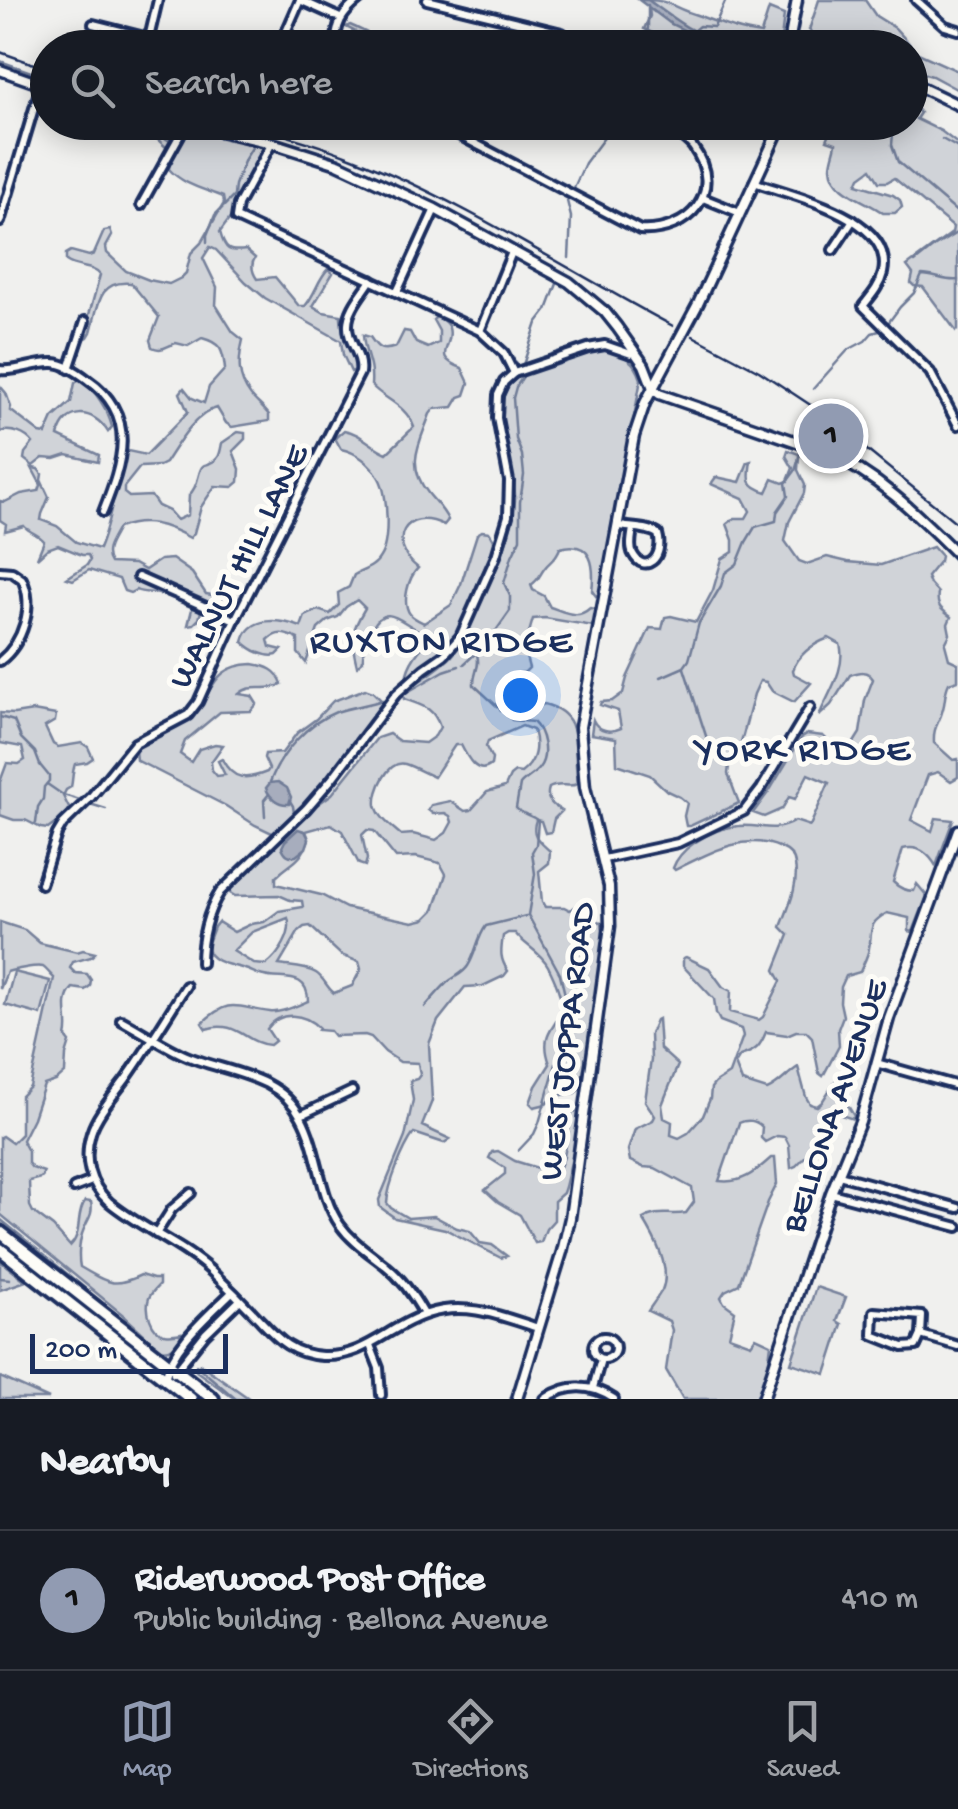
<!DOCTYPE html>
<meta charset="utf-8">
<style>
body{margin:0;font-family:"Gochi Hand",sans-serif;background:#242831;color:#f1f3f6}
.scale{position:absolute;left:30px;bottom:25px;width:198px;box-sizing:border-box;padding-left:10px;border:5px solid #1b2f5e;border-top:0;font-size:28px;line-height:35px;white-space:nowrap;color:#1b2f5e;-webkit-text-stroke:8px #fdfcf7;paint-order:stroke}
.you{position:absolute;left:520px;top:695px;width:35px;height:35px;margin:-25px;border:8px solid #fff;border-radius:50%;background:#1a73e8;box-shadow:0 0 0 15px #1a73e833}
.badge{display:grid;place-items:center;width:65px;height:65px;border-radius:50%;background:#919bb2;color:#111;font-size:32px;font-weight:700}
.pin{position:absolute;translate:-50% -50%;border:5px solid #fff;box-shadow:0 2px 10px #0006}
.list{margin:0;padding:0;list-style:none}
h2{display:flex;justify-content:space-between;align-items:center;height:130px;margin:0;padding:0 40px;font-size:42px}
h2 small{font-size:32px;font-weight:400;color:#9ea1a6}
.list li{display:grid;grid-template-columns:65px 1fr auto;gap:30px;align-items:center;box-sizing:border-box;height:140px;padding:0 40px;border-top:2px solid #363941}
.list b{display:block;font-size:38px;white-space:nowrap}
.list p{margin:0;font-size:32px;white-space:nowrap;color:#9ea1a6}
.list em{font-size:32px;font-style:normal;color:#9ea1a6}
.icon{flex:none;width:55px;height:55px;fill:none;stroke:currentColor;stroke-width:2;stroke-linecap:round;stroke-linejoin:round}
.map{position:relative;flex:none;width:958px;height:1399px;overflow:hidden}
.search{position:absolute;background:#171b24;box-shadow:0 5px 25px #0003;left:30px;right:30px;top:30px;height:110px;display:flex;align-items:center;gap:25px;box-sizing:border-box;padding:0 35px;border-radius:55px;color:#9ea1a6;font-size:38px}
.sheet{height:270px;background:#171b24}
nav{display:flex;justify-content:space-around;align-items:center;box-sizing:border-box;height:140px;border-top:2px solid #363941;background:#171b24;font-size:28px;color:#9ea1a6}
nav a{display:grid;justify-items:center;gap:5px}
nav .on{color:#919bb2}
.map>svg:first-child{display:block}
.green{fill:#d0d3d8;stroke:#76819b;stroke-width:2.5;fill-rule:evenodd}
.water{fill:#a7adbd;stroke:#6f7b97;stroke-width:2.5}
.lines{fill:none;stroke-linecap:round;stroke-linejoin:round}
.stream{stroke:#6f7b97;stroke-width:2.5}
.minor-casing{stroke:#1b2f5e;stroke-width:14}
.tertiary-casing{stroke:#1b2f5e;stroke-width:15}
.primary-casing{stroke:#1b2f5e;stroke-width:18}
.minor{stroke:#fdfcf7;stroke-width:6}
.tertiary{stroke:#fdfcf7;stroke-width:8}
.primary{stroke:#fdfcf7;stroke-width:10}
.tram{stroke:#1b2f5e;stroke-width:2.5}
.labels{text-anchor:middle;stroke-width:10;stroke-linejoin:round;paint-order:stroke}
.street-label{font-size:35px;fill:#1b2f5e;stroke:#fdfcf7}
.neighbourhood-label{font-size:38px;letter-spacing:2.5px;fill:#1b2f5e;stroke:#fdfcf7}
</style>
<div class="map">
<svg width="958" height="1399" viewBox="0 0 958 1399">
<rect width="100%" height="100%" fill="#f0f0ee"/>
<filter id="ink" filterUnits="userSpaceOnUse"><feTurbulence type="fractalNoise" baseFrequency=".01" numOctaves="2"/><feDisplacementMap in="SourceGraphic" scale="20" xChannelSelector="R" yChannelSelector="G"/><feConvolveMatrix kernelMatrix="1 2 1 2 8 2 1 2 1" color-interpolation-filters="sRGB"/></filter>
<g filter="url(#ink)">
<!-- green -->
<g class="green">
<path d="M648,0C668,0 671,6 688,12C712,20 736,31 761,34L769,9L784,15L780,47H682L644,29L650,16L649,8L654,12L657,7Z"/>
<polygon points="819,0 865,0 876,16 895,28 918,53 958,71 958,90 932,76 911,70 910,48 862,47 851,42 836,42 813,34 809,30"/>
<path d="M350,25C372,34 377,43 401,33L412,47H370L366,37L346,27Z"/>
<path d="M911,102L920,113L916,119L941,131L958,144V330L956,331L923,287L914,286L911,283L913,274L907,266L952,233L953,227L894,178L887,182H879L871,169L860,177L857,184L893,195L900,200L902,207L895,213H883C866,200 832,192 831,167C831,159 835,151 836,143L827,140L834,123L910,122Z"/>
<polygon points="174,122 182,124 173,146 167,148 158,140 163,137 168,140 174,138 172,132 148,125 129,127 119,123"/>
<path d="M188,128L267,145L236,200L231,217L220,232C225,251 229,252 246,250L255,258C250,265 253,273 257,279L275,277L299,306H305C315,295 318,279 328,269L333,273L313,306L323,312L341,315C340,336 354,349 356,370L351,372L343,355L341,341L336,338L265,298L246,282L216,250L210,247L203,258L217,287L216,305L233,332L243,340C238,361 237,378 251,396C257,403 264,408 269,415V421L232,427L226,423L217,408C195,413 177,445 165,463L159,466L140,467L124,487V493L129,497L151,496L158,506L169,511L177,520L188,515L189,495C200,485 197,471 203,466C205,464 208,465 210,463C220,459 220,453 222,443L238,432L245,433V439L233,451L240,469L239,482L233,487L215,486L201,507L194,533L190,538C165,524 145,518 118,528C112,540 102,551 110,563L134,564L145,570L160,560L172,559L192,573L206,594L212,595L217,592L223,594L222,600L216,607L137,576L202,607L199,619L194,624L188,625L192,609L190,602C179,600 169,596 159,594C149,591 144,594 136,590L130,593L124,591L119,579L89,570L73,580L67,578L87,565L90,560L88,555H82L58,545L47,549L37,558L44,541C39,534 30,533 24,526L5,531L6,524L0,520V501L5,502L21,494L39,491L41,485L32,468L38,469L42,474L41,480L49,497L42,514L41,520L57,526L76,542L99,549C112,518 114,487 124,455L128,451L146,455L188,412L180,393L184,388L192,398L204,403L209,387L225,369C223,350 221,343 202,338L188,346L176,343C166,346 162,352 152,347L150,340L159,317L131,283C98,279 98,307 91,332L88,337L82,340L100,275C92,265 77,269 66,261V254L71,251L89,256L94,254L104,231L110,230L112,236L106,247L107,253L126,271L149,280L169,284L181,278L186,273L191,253L201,243L224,203L223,197C204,189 183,185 169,169L170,162Z"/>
<path d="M437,316C441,319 448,323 449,328C455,347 429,356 462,368L469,383L465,395L459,397L453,407L434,409L430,414C420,443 405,464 428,493C435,502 443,509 448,520L444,525C404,506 386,543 418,568C409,577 401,602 410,614C413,618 420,621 424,623L451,605L461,584L477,534L482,531L489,532C494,539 497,544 494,553C491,560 485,567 482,574C469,599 465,630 443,650C431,661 416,666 406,679C408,661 424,644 437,633C432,631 426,632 421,631C405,627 386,599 372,629C367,640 362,649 363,661L357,666C350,638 350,633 365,608L357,600L346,607L338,617L327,621L318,629L306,663L298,653V639C287,634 278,630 268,640L270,647L282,650L277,655C266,658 251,650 243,642C249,615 280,619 301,627L305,616L318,610L330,614L339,605L338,593L349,587L354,575C363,570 375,567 380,557C390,542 388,494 379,478C371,463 356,452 341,449L335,438L344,430C361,433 370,446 387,453L414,427C405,404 386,401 371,385C373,363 364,354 363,335L370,337C378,349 381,352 396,347L404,331L410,332L416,343L428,348L439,343V331L433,320Z"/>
<path d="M606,350C624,355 635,360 641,379L602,592L596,596L592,591C595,567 593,539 560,548C555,561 550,560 544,569C539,576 539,580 531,585L533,590L544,596L550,607C565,612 577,620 590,608L596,609L598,622L593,626L545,618L533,619L524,650L529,668L525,672L512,674L506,690L510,696L532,709L544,704C587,715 571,749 578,784C568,788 559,782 549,788C545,800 552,805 562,811L554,819L551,832L545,833L541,821L536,820C530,836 540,842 550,851L549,863L539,871L542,902L545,907H564L570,910L581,903L586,907L588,919L602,922L604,941L582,1083L580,1089L575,1093L556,1096L546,1104L534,1107L530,1103L536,1086L550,1064C537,1028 562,1028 561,1004C561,993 553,976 548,966C541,952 524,945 515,933H508L503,936C501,950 499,958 508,971L504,976L483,986L465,987L438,1021L429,1044L432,1101L422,1126L450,1139L444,1143L414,1133C403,1148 388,1185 387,1203L391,1208L408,1218L434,1216L457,1228L470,1231L480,1243L492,1245L507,1256L501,1258L445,1229L395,1218L380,1207L379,1200L405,1137L413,1100L410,1081L417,1079L420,1075L418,1063L400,1062L385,1052L371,1037L365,1035L334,1036L330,1031L318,1030L319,1028C304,1013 280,1010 267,1029L275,1041L270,1045C246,1044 237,1019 206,1029L202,1023C231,996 237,1008 270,1012C280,1014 299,1005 308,1001C308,971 282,981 264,976C258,975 253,972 248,970C232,964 213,965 206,948L214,927L218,922L234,932L251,924L264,922L279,911L303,907L302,901L290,900L279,895L235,896L230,893V887L233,881L245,875L269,846L275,844L303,815L332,794L377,738L389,734L399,741L425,743L435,736L440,727C433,707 423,706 404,699L403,692C419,681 438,670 452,656C462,645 468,628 474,615C491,579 513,540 515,500C517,462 481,404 518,376L587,353ZM522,726L533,730C538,747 536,762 521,773L515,772L510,776L505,787L487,792L471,810L465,811L450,801L431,805L428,810L433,814L445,813L450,816L452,822L446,833L436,840L413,834L401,835C391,826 379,818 376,805C374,791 388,760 405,764C412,766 427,774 434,777L455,745H461C467,757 477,777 491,765L492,759L486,747L488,741ZM331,824L342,831L359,864L365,866L367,859L362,835L367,830L374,831L396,858L416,857L440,863L446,874L434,910L425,919L413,922L346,908L321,895L276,884V877C292,861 300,864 309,839L306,831ZM288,918C293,934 279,955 266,965L254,964L233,951L252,932ZM310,926L341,955L359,962L361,969L352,986L334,993C327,988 324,978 316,973C306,967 291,967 279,965L299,931L304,927Z"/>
<path d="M80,380C95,389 108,410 112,427L108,432C93,408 65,407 58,436L99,455L98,462L67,455L55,459L43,458L33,466L24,459L25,453L33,443C26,434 12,428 0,432V386L6,393L11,407L10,410L40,433L46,434L53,418L71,402L75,383Z"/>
<path d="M788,450L799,454L798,470L805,485L804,493L789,522L785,541L799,561L807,564L827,557L848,562L881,565L933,547L941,556L940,561L927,577L930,584L938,593C936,606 941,609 951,617L948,624L950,634L945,644L949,659L958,663V680L949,683C944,693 946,699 943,709C939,725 933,725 934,743L953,760L958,759V777L951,781L938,772L928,775L911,820L932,831L936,818L953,820L936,866C929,854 918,845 903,849L893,882C899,888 905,891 914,891L917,884L927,896L913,932L909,931V918L887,913C867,924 873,929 869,948C868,956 863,964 860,972L846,976L841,987L840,1002L843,1016L838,1029L839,1046L823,1076L819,1073L812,1037L806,1031H796L787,1035L766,1032C760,1047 756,1051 740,1056L735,1064L742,1082L767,1090C779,1085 787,1074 798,1067L806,1097L810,1104L817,1106L822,1102L838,1077L842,1082L844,1099L854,1116L853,1119L829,1111L822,1113L815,1126L819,1142L796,1166L791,1168L789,1145L785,1137L777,1136L765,1142L761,1138L762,1127C756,1120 747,1119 739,1123L719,1181C742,1184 754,1173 771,1158H775L777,1184L768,1202L739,1284L725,1291L721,1297L724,1303L735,1311L729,1336L751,1344L756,1337L771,1344L768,1368L757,1399H683L666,1370L672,1330L669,1321L648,1311C652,1305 658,1297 662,1290C672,1268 654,1237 643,1219C657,1210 670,1216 686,1213L694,1202L692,1188L655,1168L643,1167L630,1161L628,1150L635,1129L653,1120L655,1116L645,1101L651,1060L650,1034L656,1020L658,1019L660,1049L678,1065L662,1105L664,1118L672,1122L671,1135L679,1138L688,1133L703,1116L710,1099L711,1088L715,1083L729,1074L743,1036L741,1029L720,1021L716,1013L714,999L683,966V958L686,957L709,968L723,987L731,991L730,1012L759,1020L763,1017L781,981L775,970L789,935L781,927C788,908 799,886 795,865C794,856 789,851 781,848C745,831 707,854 675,870L673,868C677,857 684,850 694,843C707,834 722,827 739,826C761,824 774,834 795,821L810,826L829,783L808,774L795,799L789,797L782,809L764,817L753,813L770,790L802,737L807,734L823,736L837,749H850L860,733L865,700L873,679C867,669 859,672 850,675L831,705L819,716C827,695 847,669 840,644L829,638C813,644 799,653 793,670L794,674L811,683L794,702L772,691L766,682L760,681L754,694L741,743L729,766L728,774L739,803L690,826H686L684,816L687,803L680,797L667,791L650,775L617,764L616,738L591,734L593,720C598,731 610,733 621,728L618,711L600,705L601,702L612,701L623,693L627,678L650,628L662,629L665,617L671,616L696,622L713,590L722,559L733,552V540L727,524L735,518H746L750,511L743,498L711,484L716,477L740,482L748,462L751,461C748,480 747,486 767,492L773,479L783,483L788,481L793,468L786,456Z"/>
<path d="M253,664C266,666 278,670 282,684C267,693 252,682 239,694L252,696L257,704L251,711L220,712L185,741L180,754L191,762L199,749L215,744L223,745L211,762L212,770L217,776L225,775L218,761L222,759C233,781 247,780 267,772L269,769L264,758L265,754L282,753L297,733L316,719L333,701L365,689L373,692L384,703C350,750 319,797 274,834L255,825L226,806L136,760L135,750C143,744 152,737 162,732C169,729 177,726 184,722C214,702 206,665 253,664Z"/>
<path d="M33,711L56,715L55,721L45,727L53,744L58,747L82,743L88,747L93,758L87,762L75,764C72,772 73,779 71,787L66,790L63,796L69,808L68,814L48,829L41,828L25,820H14L0,815V782L7,763L19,764L25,760L22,747L0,743V713L14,714Z"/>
<path d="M0,922L25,930L40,943L77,952L83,950L95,953L91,957L73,962L70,968L75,973L87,974L91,980L90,986L85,990L73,988C59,1002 71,1021 66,1037L70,1042L66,1055L65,1073L56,1081L44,1085L33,1118L22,1140L28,1151V1163L32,1168L44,1172L41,1178L29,1181L30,1206L33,1212L53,1227L70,1246C83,1234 75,1215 85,1201L91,1202C94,1216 86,1221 82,1234C79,1243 78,1257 80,1267C107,1282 112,1289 141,1275L153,1279H159V1285C155,1289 151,1293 149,1298C145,1310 151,1331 164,1334C167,1335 177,1334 181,1333C180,1344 171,1352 160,1349L122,1314L0,1214V1137L2,1136L12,1143L21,1134V1096L30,1087L54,978C52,976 45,968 43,967C37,965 13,970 7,972L0,989Z"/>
<polygon points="14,972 50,981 41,1015 5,1005"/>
<polygon points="572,1111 578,1112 577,1137 565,1187 563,1193 554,1201 554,1220 546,1229 541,1242 535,1243 520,1215 498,1202 485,1190 505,1174 505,1168 489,1158 492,1152 498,1151 515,1161 557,1174 564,1157"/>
<polygon points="0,1261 26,1281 0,1290"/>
<polygon points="816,1287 846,1297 837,1321 842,1324 826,1374 791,1363"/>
<polygon points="200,1364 250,1399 235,1399 196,1371"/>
<polygon points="0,1377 49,1399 0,1399"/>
</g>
<!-- water -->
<g class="water">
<path d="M639,0H648C669,15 693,35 718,40C734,43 750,43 766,47H719L671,24Z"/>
<path d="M278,782L287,788L291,797L289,804C278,805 269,797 266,788L270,783Z"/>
<path d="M298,829L305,831L309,839L306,848L296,856C288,857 285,854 282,847L285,841Z"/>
</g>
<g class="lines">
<!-- stream -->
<g class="stream">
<polyline points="296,24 303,9"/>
<polyline points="693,31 699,26 714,27 726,0"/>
<polyline points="285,48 292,32"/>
<polyline points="643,48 648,28 648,5"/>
<polyline points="0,61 48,78"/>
<polyline points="894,122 892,145 898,162 958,213"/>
<polyline points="942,139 958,148"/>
<polyline points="574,188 585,163 606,135 609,122"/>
<polyline points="567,201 571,217 569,258"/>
<polyline points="207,242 207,235 215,215 234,196 235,185 245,159 255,143"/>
<polyline points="915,262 935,246 958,232"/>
<polyline points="523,365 537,323 547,310 558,281"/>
<path d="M813,389L848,350L865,341L872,333L883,330L900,307L914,293L922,275C934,275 947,282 958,280"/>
<path d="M477,655C481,667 473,673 474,685L512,720L533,722C543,731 549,756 539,768C534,775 525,779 520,785L516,808C522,815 533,815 538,821L536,845L532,852L535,874L528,915L560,974L567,1003L564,1036L539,1123L534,1134L519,1150"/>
<polyline points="464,664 488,642 510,611 510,596 504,583 512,556 520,539 520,502 524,475 522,455 516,439 513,398 516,387 524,375"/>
<polyline points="684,668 707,739"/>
<polyline points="661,677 684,667 689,660 699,623 721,586 725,573 737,564 746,542 755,527 776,521 777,512 788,496 786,483 795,471 802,448"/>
<polyline points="404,694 444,671 459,666"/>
<polyline points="0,717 14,721 21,738 35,752 40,765 49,776 49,781 44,787 43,799 38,807 36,823"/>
<path d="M270,782C282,752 306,724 336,712C351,707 368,705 383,700"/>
<polyline points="47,784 63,795 80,800"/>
<polyline points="290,801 293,806 294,813"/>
<polyline points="90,804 106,809"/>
<polyline points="265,816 264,800 269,794"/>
<path d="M425,1007C431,1000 442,987 448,982C455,976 463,974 468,966C476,954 477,938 486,926L526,916"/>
<polyline points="0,1219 147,1339"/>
<polyline points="0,1278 10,1279"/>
<polyline points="196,1365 236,1399"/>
</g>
<defs>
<g id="minor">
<polyline points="300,0 340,18"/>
<polyline points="427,0 562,33 581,48"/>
<polyline points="916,0 945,26 958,30"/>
<polyline points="93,24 188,48"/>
<polyline points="149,38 158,0"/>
<polyline points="279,48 300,0"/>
<path d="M336,48C335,25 342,13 359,0"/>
<path d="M434,122L640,230C689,233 726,192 693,147C685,137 671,130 661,122"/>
<polyline points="272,143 238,205 236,218 480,331 504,353 514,373"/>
<path d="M754,182C792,196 895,217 883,273C880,286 871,296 863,306L930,372L958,425"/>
<polyline points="703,198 740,213"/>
<polyline points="141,205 186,124"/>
<polyline points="0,222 41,85"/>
<polyline points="833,250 853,220"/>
<polyline points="397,292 435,209"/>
<polyline points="480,331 512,252"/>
<polyline points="69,369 85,321"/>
<path d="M0,370C19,372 35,362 54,363C66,364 79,373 88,380C139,415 122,464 103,512"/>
<path d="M619,526C631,528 648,527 658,534C665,558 644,575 633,554C629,547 632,536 633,528"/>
<path d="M0,571L12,572L22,579C35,606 23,643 0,661"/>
<polyline points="138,577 235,620"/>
<polyline points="604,859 678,843 744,811 761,789 810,707"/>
<path d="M41,884L57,834L63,824L91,797L135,743L188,715L198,702L235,620L360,373C363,354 347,343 348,325C348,309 363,293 371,280"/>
<path d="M201,963C201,939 207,912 220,892L306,809L331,780L396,694L424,669L444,655L460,637L496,556L508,516L509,481L497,418L498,395L504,382L514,373L588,348L605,345L631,354L635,352"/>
<path d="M186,986C167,1016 149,1046 128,1076C116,1093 97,1113 91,1133C83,1159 89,1184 109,1202C140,1228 180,1243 210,1270C227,1286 243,1302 259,1319C278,1339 291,1354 322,1356C365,1358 390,1325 427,1314C466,1301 501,1316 538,1328"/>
<path d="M121,1020C141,1031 161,1044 182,1054C223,1073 277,1072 301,1117C319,1150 319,1195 340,1225C352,1242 370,1253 386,1266C402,1279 414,1296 424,1314"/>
<polyline points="876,1063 958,1086"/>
<polyline points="301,1115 352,1091"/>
<polyline points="839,1175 958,1208"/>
<polyline points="74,1188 92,1181"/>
<polyline points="831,1193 958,1227"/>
<polyline points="156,1234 172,1209 191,1193"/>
<polygon points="874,1312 922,1316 921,1335 916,1346 903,1347 873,1335"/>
<polyline points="921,1335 958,1346"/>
<circle cx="604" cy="1348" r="11"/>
<polyline points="370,1345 379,1368 381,1395"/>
<polyline points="174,1373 205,1334 240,1300"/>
<path d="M165,1379C172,1345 208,1316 232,1292"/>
<polyline points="593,1388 601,1359"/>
<path d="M545,1399C568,1383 592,1384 614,1399"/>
</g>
<g id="tertiary">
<polyline points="789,39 817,48"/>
<polyline points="788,48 797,0"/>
<polyline points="0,70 48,87"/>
<polyline points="910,82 958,105"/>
<path d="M180,122L272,143L338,164L435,209L569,282L605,312L617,327L644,365L653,388L659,394L823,451C877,474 917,514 958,555"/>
<polyline points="517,1399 562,1252 570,1218 610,926 609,886 585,787 580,727 634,436 645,403 698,304 776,136 780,122"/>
<polyline points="763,1399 831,1193 860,1122 889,1018 958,830"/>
</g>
<g id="primary">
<polyline points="0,1232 213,1399"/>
<polyline points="0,1249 191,1399"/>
</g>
</defs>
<!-- minor casing -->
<use href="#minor" class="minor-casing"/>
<!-- tertiary casing -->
<use href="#tertiary" class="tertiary-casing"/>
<!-- primary casing -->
<use href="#primary" class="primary-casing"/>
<!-- minor -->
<use href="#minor" class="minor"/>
<!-- tertiary -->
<use href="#tertiary" class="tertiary"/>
<!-- primary -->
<use href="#primary" class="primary"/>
<!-- tram -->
<g class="tram">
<polyline points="0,52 48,69"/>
<path d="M235,122C275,132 315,143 353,158C465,202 567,270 673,326"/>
<polyline points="693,336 759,371 815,408 958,524"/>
</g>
</g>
</g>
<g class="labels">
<!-- street labels -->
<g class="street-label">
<text transform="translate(236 565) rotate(-63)" y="12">WALNUT HILL LANE</text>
<text transform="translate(564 1041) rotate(-83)" y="12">WEST JOPPA ROAD</text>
<text transform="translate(832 1105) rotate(-71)" y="12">BELLONA AVENUE</text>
</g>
<!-- neighbourhood labels -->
<g class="neighbourhood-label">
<text x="442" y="651">RUXTON RIDGE</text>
<text x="804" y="759">YORK RIDGE</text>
</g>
</g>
</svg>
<div class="scale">200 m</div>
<div class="you"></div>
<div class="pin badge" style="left:831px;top:436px">1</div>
<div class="search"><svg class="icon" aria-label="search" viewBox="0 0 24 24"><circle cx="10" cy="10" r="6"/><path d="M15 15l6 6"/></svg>Search here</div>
</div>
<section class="sheet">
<h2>Nearby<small></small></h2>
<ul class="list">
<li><span class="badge">1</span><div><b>Riderwood Post Office</b><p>Public building · Bellona Avenue</p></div><em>410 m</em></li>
</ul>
</section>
<nav>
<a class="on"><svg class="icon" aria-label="map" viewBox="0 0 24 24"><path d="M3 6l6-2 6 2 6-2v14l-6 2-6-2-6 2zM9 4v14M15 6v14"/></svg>Map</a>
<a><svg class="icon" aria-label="directions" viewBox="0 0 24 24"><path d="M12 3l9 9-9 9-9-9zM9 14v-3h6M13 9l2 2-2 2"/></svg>Directions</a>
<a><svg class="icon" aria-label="saved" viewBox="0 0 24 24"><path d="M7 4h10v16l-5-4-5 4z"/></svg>Saved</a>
</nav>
